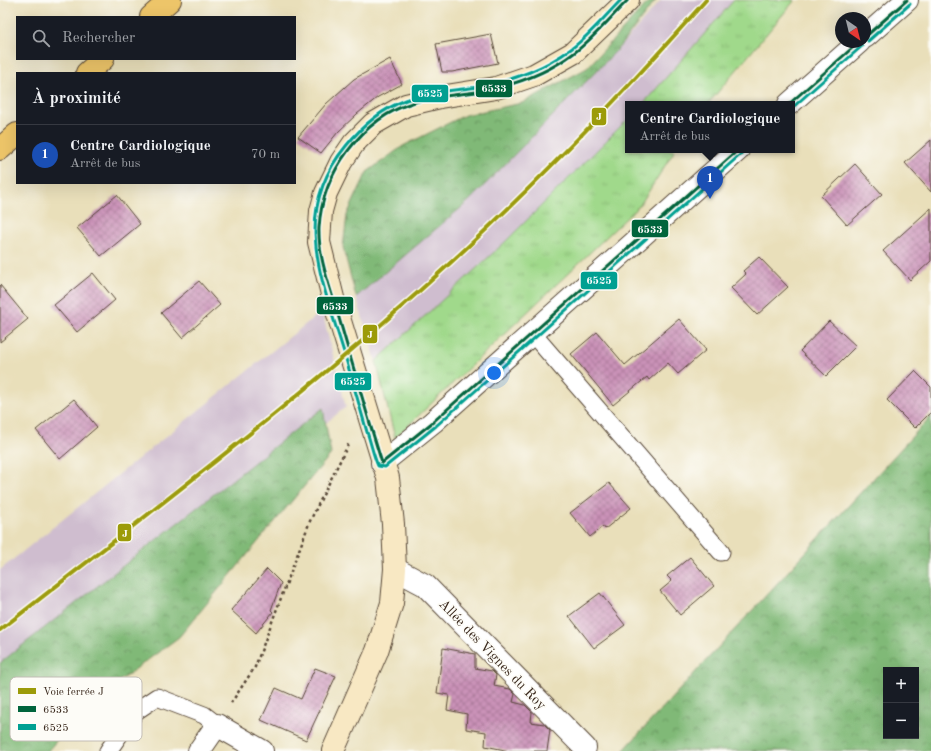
<!DOCTYPE html>
<html lang="fr">
<meta charset="utf-8">
<style>
body{margin:0;font-family:"Old Standard TT",serif;background:#20242c;color:#f1f3f6}
.controls{position:absolute;right:12px;bottom:12px;display:grid;overflow:hidden;border-radius:0px;box-shadow:0 4px 16px #0002}
.controls button{width:36px;height:36px;display:grid;place-items:center;padding:0;border:0;border-bottom:1px solid #363941;background:#171b24;color:#f1f3f6;font:20px sans-serif}
.compass{position:absolute;left:835px;top:12px;width:36px;height:36px;border-radius:50%;background:#171b24;box-shadow:0 4px 16px #0002;rotate:145deg}
.you{position:absolute;left:494px;top:373px;width:14px;height:14px;margin:-10px;border:3px solid #fff;border-radius:50%;background:#1a73e8;box-shadow:0 0 0 6px #1a73e833}
.badge{display:grid;place-items:center;width:26px;height:26px;border-radius:50%;background:#8c9099;color:#fff;font-size:13px;font-weight:700}
.pin{position:absolute;translate:-50% -33px;filter:drop-shadow(0 1px 2px #0008)}
.pin::after{content:'';position:absolute;top:21px;width:14px;height:12px;background:inherit;clip-path:polygon(0 0,100% 0,50% 100%)}
.popup{position:absolute;left:625px;top:101px;width:170px;height:52px;box-sizing:border-box;display:grid;place-content:center;border-radius:0px;background:#171b24;filter:drop-shadow(0 1px 3px #0005);font-size:13px;white-space:nowrap;color:#9ea1a6}
.popup b{font-size:15px;color:#f1f3f6}
.popup::after{content:'';position:absolute;left:50%;top:100%;margin-left:-8px;border:8px solid transparent;border-top-color:#171b24}
.list{margin:0;padding:0;list-style:none}
h2{display:flex;justify-content:space-between;align-items:center;height:52px;margin:0;padding:0 16px;font-size:17px}
h2 small{font-size:13px;font-weight:400;color:#9ea1a6}
.list li{display:grid;grid-template-columns:26px 1fr auto;gap:12px;align-items:center;box-sizing:border-box;height:60px;padding:0 16px;border-top:1px solid #363941}
.list b{display:block;font-size:15px;white-space:nowrap}
.list p{margin:0;font-size:13px;white-space:nowrap;color:#9ea1a6}
.list em{font-size:13px;font-style:normal;color:#9ea1a6}
.icon{flex:none;width:22px;height:22px;fill:none;stroke:currentColor;stroke-width:2;stroke-linecap:round;stroke-linejoin:round}
.map{position:relative;flex:none;width:931px;height:751px;overflow:hidden}
.search{position:absolute;background:#171b24;box-shadow:0 4px 16px #0002;left:16px;top:16px;width:280px;height:44px;display:flex;align-items:center;gap:10px;box-sizing:border-box;padding:0 14px;border-radius:0px;color:#9ea1a6;font-size:15px}
.panel{position:absolute;background:#171b24;box-shadow:0 4px 16px #0002;left:16px;top:72px;width:280px;height:112px;border-radius:0px}
.map>svg:first-child{display:block}
.railway{fill:#cfbdcf}
.grass{fill:url(#grass-tufts);stroke:#6e8254}
.forest{fill:url(#forest-crowns);stroke:#5e724a;fill-rule:evenodd}
.building{fill:url(#building-cross-hatch)}
.lines{fill:none;stroke-linecap:round;stroke-linejoin:round}
.lane-casing{stroke:#554535;stroke-width:19}
.street-casing{stroke:#554535;stroke-width:24}
.secondary-casing{stroke:#554535;stroke-width:24}
.primary-casing{stroke:#554535;stroke-width:24}
.path{stroke:#554535;stroke-width:2.5;stroke-dasharray:3 3;stroke-linecap:butt}
.lane{stroke:#fff;stroke-width:17}
.street{stroke:#fff;stroke-width:22}
.secondary{stroke:#f8e8c3;stroke-width:22}
.primary{stroke:#edc569;stroke-width:22}
.bus-1-casing{stroke:#fdfcf7;stroke-width:6}
.bus-2-casing{stroke:#fdfcf7;stroke-width:6}
.bus-1{stroke:#00643c;stroke-width:3}
.bus-2{stroke:#00a092;stroke-width:3}
.rail-1-casing{stroke:#fdfcf7;stroke-width:7}
.rail-1{stroke:#9c9b09;stroke-width:4}
.labels{text-anchor:middle;stroke-width:3.5;stroke-linejoin:round;paint-order:stroke}
.street-label{font-size:14px;fill:#3b2a1e;stroke:#fdfcf7}
.key{fill:#fdfcf7;stroke:#c3bdb6;stroke-width:1}
.key-label{font-size:11px;fill:#3b2a1e}
.line-badge{stroke:#fdfcf7;stroke-width:1.5}
.badge-label{font-size:11px;text-anchor:middle;font-weight:bold;fill:#fff}
</style>
<div class="map">
<svg width="931" height="751" viewBox="0 0 931 751">
<defs>
<pattern id="grass-tufts" width="24" height="20" patternUnits="userSpaceOnUse"><rect width="24" height="20" fill="#a0d98b"/><path d="M3 7l-1-3M5 7V3M7 7l1-3M15 17l-1-3M17 17v-4M19 17l1-3" fill="none" stroke="#8bba78"/></pattern>
<pattern id="forest-crowns" width="20" height="18" patternUnits="userSpaceOnUse"><rect width="20" height="18" fill="#80b977"/><path d="M2 6a3 3 0 1 1 6 0M12 15a3 3 0 1 1 6 0" fill="none" stroke="#6a9761"/></pattern>
<pattern id="building-cross-hatch" width="8" height="8" patternUnits="userSpaceOnUse"><rect width="8" height="8" fill="#ca92b8"/><path d="M0 0l8 8M0 8l8-8" fill="none" stroke="#a57795"/></pattern>
</defs>
<rect width="100%" height="100%" fill="#fdfcf7"/>
<filter id="ink" filterUnits="userSpaceOnUse"><feTurbulence type="fractalNoise" baseFrequency=".025" numOctaves="2"/><feDisplacementMap in="SourceGraphic" scale="8" xChannelSelector="R" yChannelSelector="G"/><feConvolveMatrix kernelMatrix="1 2 1 2 8 2 1 2 1" color-interpolation-filters="sRGB"/></filter>
<filter id="wash" filterUnits="userSpaceOnUse"><feTurbulence type="fractalNoise" baseFrequency=".012" numOctaves="4" result="noise"/><feDisplacementMap in="SourceGraphic" scale="16" xChannelSelector="R" yChannelSelector="G"/><feGaussianBlur stdDeviation="0.9" result="paint"/><feColorMatrix in="noise" values="0 0 0 0 0 0 0 0 0 0 0 0 0 0 0 0 0 1.4 0 .05"/><feComposite in="paint" operator="in"/></filter>
<g filter="url(#wash)">
<rect width="100%" height="100%" fill="#e9dfba"/>
<!-- railway -->
<g class="railway">
<polygon points="661,0 734,0 643,104 628,104 628,119 504,243 376,361 356,297 469,201 617,50"/>
<polygon points="322,311 346,407 0,682 0,570"/>
</g>
<!-- grass -->
<g class="grass">
<polygon points="734,0 795,0 708,104 643,104"/>
<polygon points="628,119 628,150 675,150 640,205 395,438 376,361 504,243"/>
</g>
<!-- forest -->
<g class="forest">
<polygon points="650,0 656,0 617,50 469,201 356,297 343,247 347,215 367,172 403,146 465,115 522,103 587,68"/>
<polygon points="323,408 331,454 179,637 84,707 48,751 0,751 0,663"/>
<path d="M931,416V751H623ZM886,670H916V736H886Z"/>
</g>
<g id="blocks">
<!-- building -->
<g class="building">
<polygon points="491,34 498,63 452,72 442,72 436,44"/>
<polygon points="390,59 402,84 378,97 357,114 338,132 321,153 298,137 326,104 354,79"/>
<polygon points="931,140 931,192 905,163"/>
<polygon points="855,164 882,194 847,225 821,196"/>
<polygon points="117,195 140,224 101,256 77,228"/>
<polygon points="931,208 931,261 910,280 883,251"/>
<polygon points="759,257 788,287 757,315 731,288 746,274 743,271"/>
<polygon points="93,273 115,300 77,332 54,305"/>
<polygon points="199,281 220,305 182,338 161,313"/>
<polygon points="0,285 28,319 0,342"/>
<polygon points="679,319 706,350 678,374 668,363 649,380 647,377 613,405 571,354 597,332 625,365"/>
<polygon points="829,321 856,346 826,376 800,351"/>
<polygon points="915,371 931,387 931,412 915,428 887,400"/>
<polygon points="74,399 97,427 60,459 36,430"/>
<polygon points="609,483 631,508 605,529 603,526 590,537 570,513"/>
<polygon points="690,557 714,586 680,615 660,591 672,581 667,576"/>
<polygon points="267,569 281,583 271,610 273,612 256,633 231,610"/>
<polygon points="600,593 625,625 594,648 569,616"/>
<polygon points="443,648 475,654 475,668 492,671 496,675 494,686 510,689 515,694 513,702 525,705 532,712 531,722 544,724 550,730 547,751 510,751 485,746 486,732 466,729 467,714 447,710 449,695 437,693"/>
<polygon points="315,668 336,676 306,740 261,720 276,688 301,699"/>
</g>
</g>
</g>
<g filter="url(#ink)">
<use href="#blocks" fill-opacity="0" stroke="#554535" stroke-width="1"/>
<g class="lines">
<defs>
<g id="lane">
<polyline points="532,333 721,552"/>
<polyline points="108,751 136,711 157,697 204,715 217,725"/>
</g>
<g id="street">
<polyline points="865,37 907,0"/>
<polyline points="789,104 859,42"/>
<polyline points="382,463 433,422 738,150"/>
<polyline points="395,569 425,585 585,748"/>
<polyline points="199,751 217,725 262,751"/>
</g>
<polyline id="secondary" points="333,751 377,651 392,603 395,569 393,524 388,478 333,298 319,242 321,211 326,193 341,162 354,143 373,124 406,105 440,97 496,88 534,75 573,53 628,0"/>
<g id="primary">
<polyline points="151,17 170,0"/>
<polyline points="87,73 103,59"/>
<polyline points="0,149 17,134"/>
</g>
</defs>
<!-- lane casing -->
<use href="#lane" class="lane-casing"/>
<!-- street casing -->
<use href="#street" class="street-casing"/>
<!-- secondary casing -->
<use href="#secondary" class="secondary-casing"/>
<!-- primary casing -->
<use href="#primary" class="primary-casing"/>
<!-- path -->
<polyline class="path" points="231,703 255,667 310,521 349,443"/>
<!-- lane -->
<use href="#lane" class="lane"/>
<!-- street -->
<use href="#street" class="street"/>
<!-- secondary -->
<use href="#secondary" class="secondary"/>
<!-- primary -->
<use href="#primary" class="primary"/>
<defs>
<g id="bus-1">
<polyline points="865,37 907,0"/>
<polyline points="789,104 859,42"/>
<path d="M382,463C367,415 353,366 339,318C331,289 318,259 319,228C322,173 362,118 415,102C438,95 463,95 487,90C517,84 549,72 574,53C594,38 610,18 628,0"/>
<polyline points="382,463 433,422 738,150"/>
</g>
<g id="bus-2">
<path d="M621,0C605,16 590,35 571,49C547,67 514,80 484,86C458,91 431,90 406,100C382,109 362,126 346,146C289,215 324,284 346,359C353,383 360,407 367,432C371,443 373,455 378,466L385,467L436,426L741,154"/>
<polyline points="868,41 910,4"/>
<polyline points="792,108 862,46"/>
</g>
</defs>
<!-- bus-1 casing -->
<use href="#bus-1" class="bus-1-casing"/>
<!-- bus-2 casing -->
<use href="#bus-2" class="bus-2-casing"/>
<!-- bus-1 -->
<use href="#bus-1" class="bus-1"/>
<!-- bus-2 -->
<use href="#bus-2" class="bus-2"/>
<defs>
<path id="rail-1" d="M0,630C126,531 254,434 376,329C494,228 603,117 706,0"/>
</defs>
<!-- rail-1 casing -->
<use href="#rail-1" class="rail-1-casing"/>
<!-- rail-1 -->
<use href="#rail-1" class="rail-1"/>
</g>
</g>
<g class="labels">
<!-- street labels -->
<g class="street-label">
<text transform="translate(493 654) rotate(46)" y="5">Allée des Vignes du Roy</text>
</g>
</g>
<!-- legend -->
<rect x="10" y="677" width="132" height="64" rx="6" class="key"/>
<rect x="18" y="688" width="18" height="6" fill="#9c9b09"/>
<rect x="18" y="706" width="18" height="6" fill="#00643c"/>
<rect x="18" y="724" width="18" height="6" fill="#00a092"/>
<g class="key-label">
<text x="43" y="695">Voie ferrée J</text>
<text x="43" y="713">6533</text>
<text x="43" y="731">6525</text>
</g>
<g class="line-badge">
<rect x="475" y="79" width="38" height="19" rx="4" fill="#00643c"/>
<rect x="411" y="84" width="38" height="19" rx="4" fill="#00a092"/>
<rect x="591" y="107" width="16" height="19" rx="4" fill="#9c9b09"/>
<rect x="631" y="219" width="38" height="19" rx="4" fill="#00643c"/>
<rect x="580" y="271" width="38" height="19" rx="4" fill="#00a092"/>
<rect x="316" y="296" width="38" height="19" rx="4" fill="#00643c"/>
<rect x="362" y="324" width="16" height="20" rx="4" fill="#9c9b09"/>
<rect x="334" y="372" width="38" height="19" rx="4" fill="#00a092"/>
<rect x="117" y="523" width="15" height="19" rx="4" fill="#9c9b09"/>
</g>
<g class="badge-label">
<text x="494" y="92">6533</text>
<text x="430" y="97">6525</text>
<text x="599" y="120">J</text>
<text x="650" y="233">6533</text>
<text x="599" y="284">6525</text>
<text x="335" y="310">6533</text>
<text x="370" y="338">J</text>
<text x="353" y="385">6525</text>
<text x="125" y="537">J</text>
</g>
</svg>
<div class="controls">
<button>+</button>
<button>−</button>
</div>
<svg class="compass" viewBox="-18 -18 36 36"><path d="M0-13l5 13h-10z" fill="#e53935"/><path d="M0 13l5-13h-10z" fill="#9ea1a6"/></svg>
<div class="you"></div>
<div class="pin badge" style="left:710px;top:199px;background:#1a4fb4">1</div>
<div class="popup"><b>Centre Cardiologique</b>Arrêt de bus</div>
<div class="search"><svg class="icon" aria-label="search" viewBox="0 0 24 24"><circle cx="10" cy="10" r="6"/><path d="M15 15l6 6"/></svg>Rechercher</div>
<section class="panel">
<h2>À proximité<small></small></h2>
<ul class="list">
<li><span class="badge" style="background:#1a4fb4">1</span><div><b>Centre Cardiologique</b><p>Arrêt de bus</p></div><em>70 m</em></li>
</ul>
</section>
</div>
